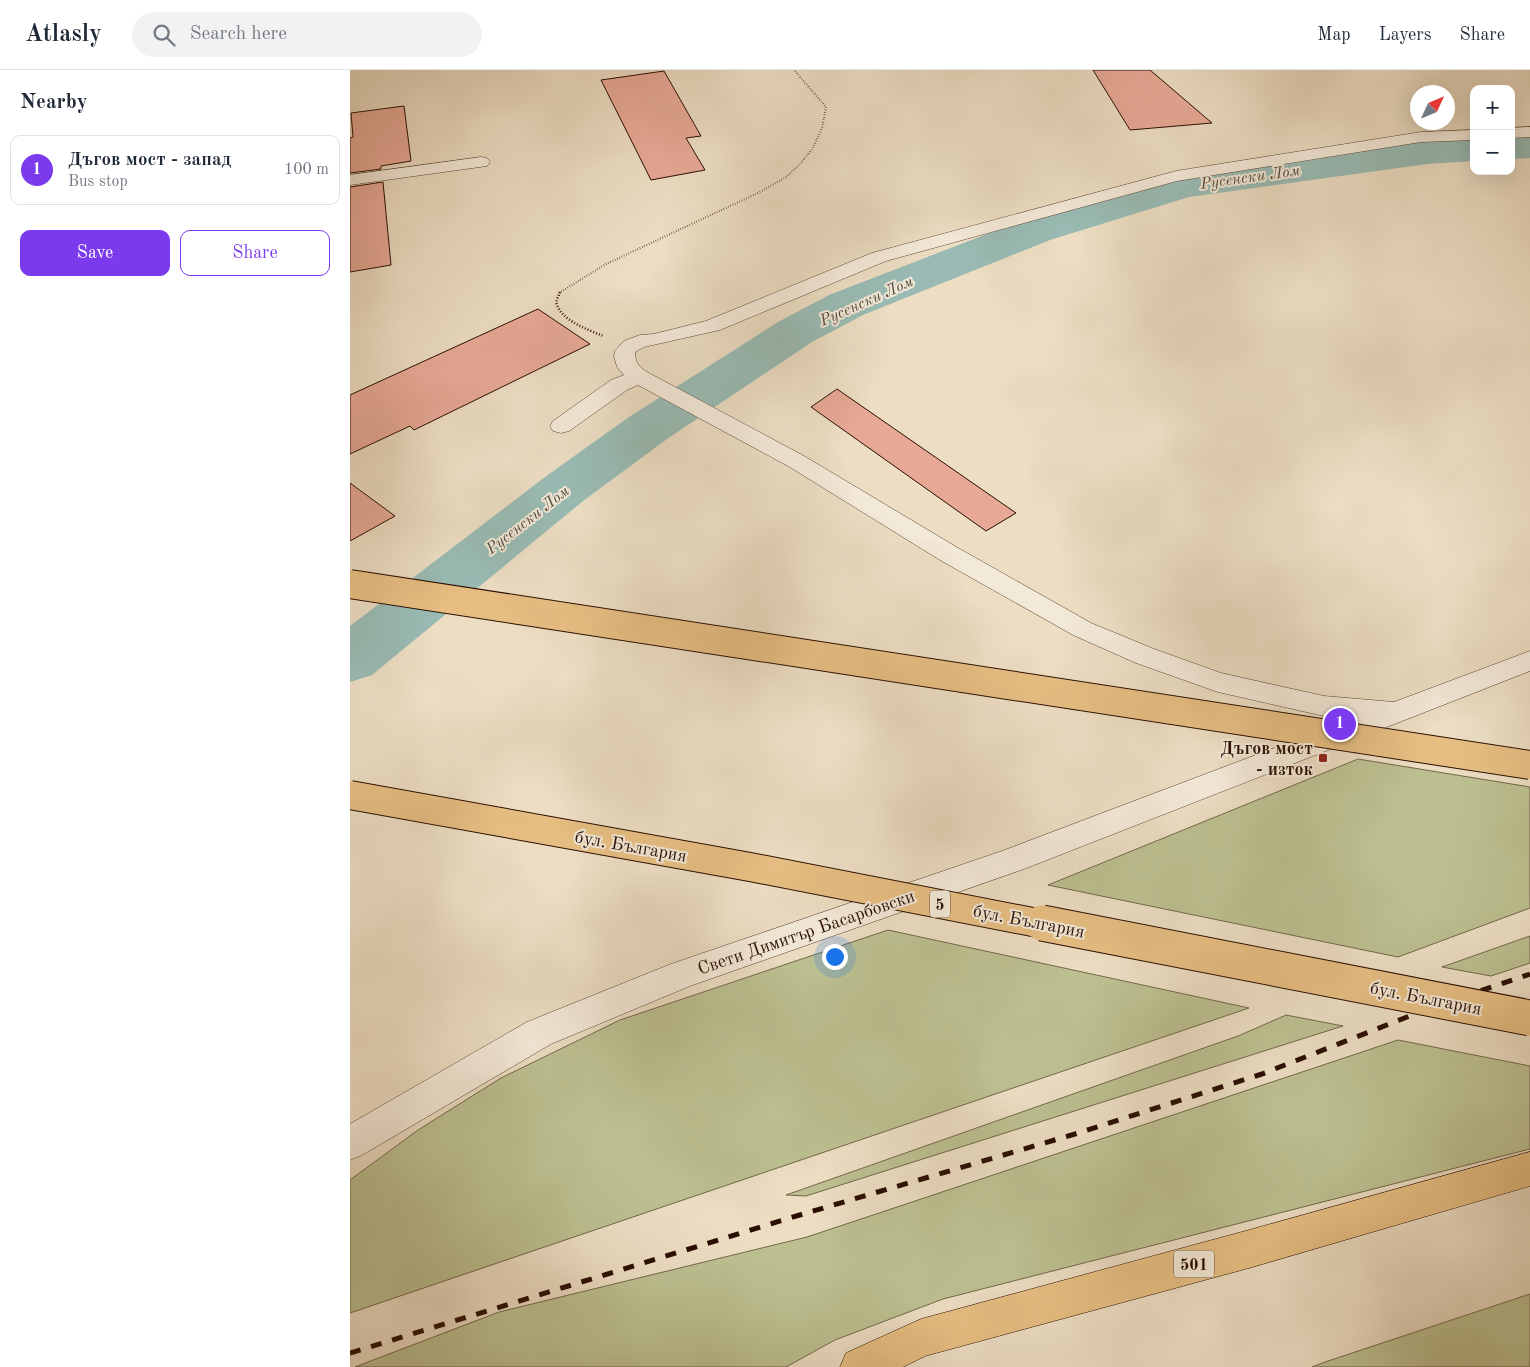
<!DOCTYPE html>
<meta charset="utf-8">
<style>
body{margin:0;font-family:"Old Standard TT",serif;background:#f2f2f3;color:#1f2937}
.controls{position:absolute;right:15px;top:15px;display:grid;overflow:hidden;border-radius:10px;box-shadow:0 5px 20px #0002}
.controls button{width:45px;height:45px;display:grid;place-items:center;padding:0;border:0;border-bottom:1px solid #e0e1e3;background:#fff;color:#1f2937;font:25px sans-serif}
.compass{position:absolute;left:1060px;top:15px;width:45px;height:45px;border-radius:50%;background:#fff;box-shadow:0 5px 20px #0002;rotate:46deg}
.you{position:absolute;left:484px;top:886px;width:18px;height:18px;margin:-12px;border:4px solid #fff;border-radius:50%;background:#1a73e8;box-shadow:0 0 0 8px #1a73e833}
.badge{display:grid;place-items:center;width:32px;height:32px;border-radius:50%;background:#7c3aed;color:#fff;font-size:16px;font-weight:700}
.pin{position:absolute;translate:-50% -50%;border:2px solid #fff;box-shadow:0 1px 5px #0006}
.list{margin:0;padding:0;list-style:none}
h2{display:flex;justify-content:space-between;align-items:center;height:65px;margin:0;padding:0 20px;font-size:21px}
h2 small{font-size:16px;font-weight:400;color:#747a83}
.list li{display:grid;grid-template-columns:32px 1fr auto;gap:15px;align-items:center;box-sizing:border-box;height:70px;margin:0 10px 10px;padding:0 10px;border:1px solid #e0e1e3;border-radius:10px}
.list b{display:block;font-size:19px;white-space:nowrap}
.list p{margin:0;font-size:16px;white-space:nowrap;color:#747a83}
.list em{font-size:16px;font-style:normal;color:#747a83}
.actions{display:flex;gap:10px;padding:15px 20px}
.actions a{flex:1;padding:11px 0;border:1px solid #7c3aed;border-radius:10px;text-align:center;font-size:18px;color:#7c3aed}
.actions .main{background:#7c3aed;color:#fff}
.icon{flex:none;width:28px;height:28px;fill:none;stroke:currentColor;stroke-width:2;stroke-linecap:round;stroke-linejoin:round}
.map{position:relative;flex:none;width:1180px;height:1297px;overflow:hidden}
header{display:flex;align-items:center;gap:30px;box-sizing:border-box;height:70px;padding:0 25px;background:#fff;border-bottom:1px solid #e0e1e3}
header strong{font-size:24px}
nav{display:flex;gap:28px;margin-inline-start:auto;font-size:18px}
.search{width:350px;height:45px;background:#f2f2f3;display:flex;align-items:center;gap:12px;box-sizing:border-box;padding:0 18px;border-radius:28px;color:#747a83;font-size:19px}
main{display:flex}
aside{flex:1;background:#fff}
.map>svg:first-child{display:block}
.green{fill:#bcc091;stroke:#73674a}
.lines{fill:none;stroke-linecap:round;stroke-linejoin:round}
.river{fill:#99bbb4;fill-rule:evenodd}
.building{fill:#e7a996;stroke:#2a0e02}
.minor-casing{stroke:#5a4232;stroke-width:1}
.highway-casing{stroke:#2a0e02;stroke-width:1}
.path-far1{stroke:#2a0e02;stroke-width:2;stroke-dasharray:0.5 2;stroke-linecap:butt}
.path{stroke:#2a0e02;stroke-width:2.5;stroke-dasharray:1 2;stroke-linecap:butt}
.minor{fill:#f3e9d8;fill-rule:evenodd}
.highway{fill:#e6be82;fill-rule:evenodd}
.rail{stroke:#2a0e02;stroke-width:5;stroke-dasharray:11 11;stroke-linecap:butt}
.highway-bridge-far1-casing{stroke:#2a0e02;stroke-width:30;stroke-linecap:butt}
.highway-bridge-casing{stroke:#2a0e02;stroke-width:37;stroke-linecap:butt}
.highway-bridge-far1{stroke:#e6be82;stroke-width:28}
.highway-bridge{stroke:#e6be82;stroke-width:35}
.poi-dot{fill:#8f2418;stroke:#f3e9d8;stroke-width:2}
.labels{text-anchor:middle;stroke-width:4;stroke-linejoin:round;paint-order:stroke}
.far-water-label{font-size:16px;font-style:italic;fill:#514b40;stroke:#f3e9d8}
.shield{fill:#f3e9d8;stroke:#665042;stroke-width:1}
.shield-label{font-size:16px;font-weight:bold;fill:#2a0e02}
.poi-label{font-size:18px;font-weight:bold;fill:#2a0e02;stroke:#f3e9d8;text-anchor:end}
.street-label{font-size:18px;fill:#2a0e02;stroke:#f3e9d8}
</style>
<header>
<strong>Atlasly</strong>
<div class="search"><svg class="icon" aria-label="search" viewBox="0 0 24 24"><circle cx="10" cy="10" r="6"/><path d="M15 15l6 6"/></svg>Search here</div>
<nav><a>Map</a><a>Layers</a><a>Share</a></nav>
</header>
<main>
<aside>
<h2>Nearby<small></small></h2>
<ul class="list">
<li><span class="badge">1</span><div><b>Дъгов мост - запад</b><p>Bus stop</p></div><em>100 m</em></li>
</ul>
<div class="actions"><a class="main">Save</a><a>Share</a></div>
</aside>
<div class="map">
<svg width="1180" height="1297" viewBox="0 0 1180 1297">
<rect width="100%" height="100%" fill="#ecddc3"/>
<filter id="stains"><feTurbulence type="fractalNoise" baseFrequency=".004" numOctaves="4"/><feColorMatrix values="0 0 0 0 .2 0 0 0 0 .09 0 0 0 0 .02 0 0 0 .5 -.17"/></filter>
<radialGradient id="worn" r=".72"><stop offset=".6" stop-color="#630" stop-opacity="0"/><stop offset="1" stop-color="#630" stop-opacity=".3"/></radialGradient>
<!-- green -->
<g class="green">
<polygon points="1008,689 1180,717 1180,838 1048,887 698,815"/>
<polygon points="538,860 899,938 0,1243 0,1110 68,1060 151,1008 270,950"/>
<polygon points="1180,866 1180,893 1141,906 1092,897"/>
<polygon points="936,945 993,956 456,1126 436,1125 888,966"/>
<polygon points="1048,970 1180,996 1180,1079 593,1229 485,1270 436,1297 5,1297 149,1242 457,1167"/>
<polygon points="1180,1224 1180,1297 962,1297 975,1292"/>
</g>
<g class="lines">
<!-- river -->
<g class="river">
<polygon points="1180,64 1180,88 1161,89 1161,65"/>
<polygon points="1124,67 1124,91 1077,94 839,127 700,170 513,245 462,272 317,369 233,431 22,605 0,612 0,556 195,407 279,347 428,252 479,225 668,152 834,102 1077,70"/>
</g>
</g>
<!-- building -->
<g class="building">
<polygon points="743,0 800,0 862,53 780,60"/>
<polygon points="314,1 351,66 336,68 355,100 301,110 251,10"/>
<polygon points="54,36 61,91 31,96 31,99 0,103 0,68 3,67 1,43"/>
<polygon points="33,112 41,195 0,202 0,117"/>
<polygon points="188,239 240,274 64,360 60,356 0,384 0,325"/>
<polygon points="487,319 666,443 636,461 461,337"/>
<polygon points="0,413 45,446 0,471"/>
</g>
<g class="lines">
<defs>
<g id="minor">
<polygon points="1180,57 1180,67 1161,68 1161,58"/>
<path d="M1124,60V70L1071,72L827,111L536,191L370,260L294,277L285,282C285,292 289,297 297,302L454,386L608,478L741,553L804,579L871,603L974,626L1044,632L1180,581V601L674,799L340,916L201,974L12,1085L0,1090V1054L177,952L321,894L652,781L1001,649L974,646L868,622L786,593L723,565L590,490L438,396L288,315L277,320L219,361L211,363L203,361L200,356L203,351L261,310L274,305L267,297L264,286L265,281L274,271L290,265L304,264L356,251L522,183L826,101L1071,62Z"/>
<polygon points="131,87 137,88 140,92 137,96 0,115 0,105"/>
</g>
<polygon id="highway" points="1180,1082 1180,1116 899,1198 575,1286 553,1297 490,1297 496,1283 571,1249 899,1160"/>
</defs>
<!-- minor casing -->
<use href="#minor" class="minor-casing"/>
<!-- highway casing -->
<use href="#highway" class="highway-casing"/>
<!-- path-far1 -->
<polyline class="path-far1" points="209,223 256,194 408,123 436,107 450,94 463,78 472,58 476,37 444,0"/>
<!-- path -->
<path class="path" d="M210,222L206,232C211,251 237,259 253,266"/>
<!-- minor -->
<use href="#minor" class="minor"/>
<!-- highway -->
<use href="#highway" class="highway"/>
<!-- rail -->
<polyline class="rail" points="0,1283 453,1144 725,1064 912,1004 1080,938 1180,904"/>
<defs>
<g id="highway-bridge-far1">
<polyline points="0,514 1180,695"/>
<polyline points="0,725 400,797 698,855"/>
</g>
<polyline id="highway-bridge" points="692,853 1180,948"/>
</defs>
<!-- highway-bridge-far1 casing -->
<use href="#highway-bridge-far1" class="highway-bridge-far1-casing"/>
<!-- highway-bridge casing -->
<use href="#highway-bridge" class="highway-bridge-casing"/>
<!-- highway-bridge-far1 -->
<use href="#highway-bridge-far1" class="highway-bridge-far1"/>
<!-- highway-bridge -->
<use href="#highway-bridge" class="highway-bridge"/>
</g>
<!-- markers -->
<rect class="poi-dot" x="968" y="683" width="10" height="10" rx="2.5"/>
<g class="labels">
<!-- far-water labels -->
<g class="far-water-label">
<text transform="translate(900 106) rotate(-8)" y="6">Русенски Лом</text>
<text transform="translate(516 230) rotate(-24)" y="6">Русенски Лом</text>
<text transform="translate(177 449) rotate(-38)" y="6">Русенски Лом</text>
</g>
<!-- shield labels -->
<g class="shield">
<rect x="580" y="820.5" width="20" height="27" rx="4"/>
<rect x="824" y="1180.5" width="40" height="27" rx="4"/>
</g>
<g class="shield-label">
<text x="590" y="840">5</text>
<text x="844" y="1200">501</text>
</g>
<!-- poi labels -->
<g class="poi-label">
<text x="963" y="684">Дъгов мост<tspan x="963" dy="21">- изток</tspan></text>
</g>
<!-- street labels -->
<g class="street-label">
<text transform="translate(281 776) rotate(10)" y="6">бул. България</text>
<text transform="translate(679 851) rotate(11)" y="6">бул. България</text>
<text transform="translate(456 862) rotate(-19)" y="6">Свети Димитър Басарбовски</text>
<text transform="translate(1076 928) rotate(11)" y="6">бул. България</text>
</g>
</g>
<rect width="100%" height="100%" filter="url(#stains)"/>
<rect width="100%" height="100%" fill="url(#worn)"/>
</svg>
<div class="controls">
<button>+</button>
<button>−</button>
</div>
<svg class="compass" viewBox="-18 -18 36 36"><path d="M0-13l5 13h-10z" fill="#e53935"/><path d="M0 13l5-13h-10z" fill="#747a83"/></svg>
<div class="you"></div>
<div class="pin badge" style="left:990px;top:654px">1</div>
</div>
</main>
